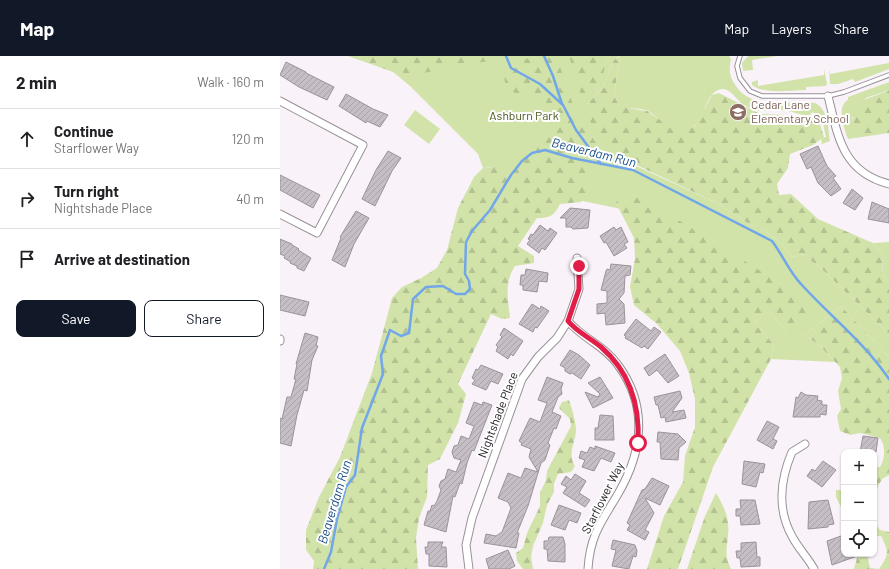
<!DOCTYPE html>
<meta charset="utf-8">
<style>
body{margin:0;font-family:Barlow,sans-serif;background:#f2f2f2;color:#202124}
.controls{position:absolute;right:12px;bottom:12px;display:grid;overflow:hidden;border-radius:8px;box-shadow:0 1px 3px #0004}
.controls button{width:36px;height:36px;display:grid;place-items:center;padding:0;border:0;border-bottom:1px solid #e0e0e0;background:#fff;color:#202124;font:20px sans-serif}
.stop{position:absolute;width:12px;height:12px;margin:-9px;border:3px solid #e11d48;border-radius:50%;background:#fff}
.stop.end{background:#e11d48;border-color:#fff;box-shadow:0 1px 4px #0008}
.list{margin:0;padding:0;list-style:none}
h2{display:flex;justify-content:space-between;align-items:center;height:52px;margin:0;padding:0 16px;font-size:17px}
h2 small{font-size:13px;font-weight:400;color:#757577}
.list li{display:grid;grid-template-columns:26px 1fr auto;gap:12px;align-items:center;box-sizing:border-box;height:60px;padding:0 16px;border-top:1px solid #e0e0e0}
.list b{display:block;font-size:15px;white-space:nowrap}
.list p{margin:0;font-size:13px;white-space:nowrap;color:#757577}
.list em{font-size:13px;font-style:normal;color:#757577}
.actions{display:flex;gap:8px;padding:12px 16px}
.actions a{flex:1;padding:9px 0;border:1px solid #111827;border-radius:8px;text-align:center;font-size:14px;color:#111827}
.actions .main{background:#111827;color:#fff}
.icon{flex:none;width:22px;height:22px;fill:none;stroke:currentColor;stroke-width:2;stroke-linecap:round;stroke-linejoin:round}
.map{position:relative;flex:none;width:609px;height:513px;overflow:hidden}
header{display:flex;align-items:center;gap:24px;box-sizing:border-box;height:56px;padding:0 20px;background:#111827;color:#fff}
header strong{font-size:19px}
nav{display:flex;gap:22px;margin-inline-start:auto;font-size:14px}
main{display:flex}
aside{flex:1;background:#fff}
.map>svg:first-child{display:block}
.green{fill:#d1e3a9}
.forest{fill:url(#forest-firs)}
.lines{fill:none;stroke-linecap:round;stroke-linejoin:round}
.stream{stroke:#71a7e9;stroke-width:2.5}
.building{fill:url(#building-hatch);stroke:#9b939a}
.lane-casing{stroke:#999198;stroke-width:5.5}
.street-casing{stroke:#999198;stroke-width:9}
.lane{stroke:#fff;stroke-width:3.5}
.street{stroke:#fff;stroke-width:7}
.route{stroke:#e11d48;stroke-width:5}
.labels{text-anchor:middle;stroke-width:4;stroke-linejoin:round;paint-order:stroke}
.education-label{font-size:12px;fill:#785e54;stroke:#fff;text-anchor:start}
.park-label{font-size:12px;fill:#4a591c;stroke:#fff}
.street-label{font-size:12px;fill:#1e1b1e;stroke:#fff}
.water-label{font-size:13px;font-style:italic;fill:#184e8a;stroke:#fff}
</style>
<header>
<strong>Map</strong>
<nav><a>Map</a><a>Layers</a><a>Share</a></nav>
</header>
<main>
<aside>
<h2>2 min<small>Walk · 160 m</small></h2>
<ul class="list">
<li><svg class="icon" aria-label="ahead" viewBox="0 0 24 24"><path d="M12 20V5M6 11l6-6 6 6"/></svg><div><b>Continue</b><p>Starflower Way</p></div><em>120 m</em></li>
<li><svg class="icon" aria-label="right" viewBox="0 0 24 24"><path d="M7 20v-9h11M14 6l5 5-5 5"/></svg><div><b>Turn right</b><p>Nightshade Place</p></div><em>40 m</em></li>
<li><svg class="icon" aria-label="arrive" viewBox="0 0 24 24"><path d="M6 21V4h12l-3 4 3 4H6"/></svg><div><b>Arrive at destination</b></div></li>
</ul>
<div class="actions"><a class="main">Save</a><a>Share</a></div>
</aside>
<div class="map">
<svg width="609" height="513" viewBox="0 0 609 513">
<defs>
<pattern id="forest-firs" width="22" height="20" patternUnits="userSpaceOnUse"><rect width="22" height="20" fill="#d1e3a9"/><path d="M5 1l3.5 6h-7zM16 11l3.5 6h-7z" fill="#b3c291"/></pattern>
<pattern id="building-hatch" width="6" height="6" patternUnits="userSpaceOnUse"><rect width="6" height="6" fill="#c6bec5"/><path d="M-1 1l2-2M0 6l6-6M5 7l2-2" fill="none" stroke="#aaa3a9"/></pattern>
</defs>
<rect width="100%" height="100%" fill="#faf2f9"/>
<!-- green -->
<g class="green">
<path d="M100,0H297L316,36C322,24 323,9 330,0H339L334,4L323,32L305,50L356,110L437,147L471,169L488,177L501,187L513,201L523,198L545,216L609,278V301L561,250L524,279L538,288L555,306L491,303L494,289L475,266L489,255L508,277L516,237L471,210L346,154L230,130L211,111L203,112L198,98L130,30L113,16H115Z"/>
<path d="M340,0H449L451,3C449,11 449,20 454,27C470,56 508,44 535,47C548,53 548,72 550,85L542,88L541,82L546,81L542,63L532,56L529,60C520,59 512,55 502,54C485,52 484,60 464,49C457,45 451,33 443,33C423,33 426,72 404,76C391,78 379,61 368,55C360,52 348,52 340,52L334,40Z"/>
<polygon points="468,0 497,0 472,4 473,14 463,15 462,7"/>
<polygon points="609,7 609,13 575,26 573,23 558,28 550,28 549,12 550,18"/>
<path d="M544,13L547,28L546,30L526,31V34C510,34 485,39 472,29V26L478,24V30L544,19Z"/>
<path d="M609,26V34L586,42L572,61L575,82L568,83C564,72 556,50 568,44V41Z"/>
<polygon points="135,54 160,73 149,88 124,69"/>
<path d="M609,186V227C600,219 603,209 603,199L593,187Z"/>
</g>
<!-- forest -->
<g class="forest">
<polygon points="68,0 226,0 221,4 186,8 139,18 113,16"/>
<path d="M256,0H277C283,20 289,41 298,59C304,74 317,84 322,99L308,100L310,134L301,146L280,148C274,160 270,162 257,162L238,190L254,200V207L235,210C224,226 228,244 230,262L222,263L211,258L178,328L186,338L178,367L160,403L148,409L147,441L139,462L136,482L138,513H33L34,505L26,494V474L39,441L60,401L92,317L112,242L122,231L141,222L157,212L167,194L178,152L194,121L203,112L227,110L243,101L250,93L260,84L275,77L277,64L275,54C258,48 244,39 226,34L223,10Z"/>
<path d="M289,0H330C322,10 325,25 316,35C313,38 306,40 302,42Z"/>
<path d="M340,0L334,40L340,51L367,55L396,75L405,76L415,70L432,39L439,37L480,58L529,60L539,65L544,81L533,89L510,98L508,112L497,128L499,139L511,138L538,163L593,187L603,199C603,209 600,219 609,227V278L545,216L523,198L513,201L501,187L488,177L471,169L437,147L335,99L313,73L305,50L323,32L334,4Z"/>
<path d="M609,34V77L575,82C568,42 578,48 609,34Z"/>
<polygon points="340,138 359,142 379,152 516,237 530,255 531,262 512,279 508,277 489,255 475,266 494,289 491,303 433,411 398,513 367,513 384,460 403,426 405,400 415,371 415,343 409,317 400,295 377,268 354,249 350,231 355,202 354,182 336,147"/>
<path d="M561,250L609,301V419L602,423L594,438V411H600C605,403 606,390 600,382L580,377L570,379L560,375L557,360L561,353L558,335L562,322L560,311L538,288L524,279Z"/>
<path d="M289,344C292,353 296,365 296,375C295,388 287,398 295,410L291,416L278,418L274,428V436L267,449L263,467L253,490L251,501L253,513H243L237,505L236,497L243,492L247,477L260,450V437L266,424L267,415L291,370L290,363L279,352L282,346Z"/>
<polygon points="556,434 561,434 564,438 564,457 556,441"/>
<path d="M436,437C444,450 450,463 448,479C447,494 444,498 451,513H407L425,460Z"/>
<path d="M594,465L600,474L609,476V513H574L577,502L576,498H587L590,512L599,513C609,499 609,496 601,480H594Z"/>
</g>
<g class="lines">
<!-- stream -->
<g class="stream">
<polyline points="226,0 231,12 260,28 283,49 296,74 321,108"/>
<polyline points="264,0 273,20 282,48"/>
<path d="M44,513L51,496L57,463L66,431L75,419L82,372L103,318L101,300L110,274L121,280L129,277L133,243L146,231L163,230L176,238H185L190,233L189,225L185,218L186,186L192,175L210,154L231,119L242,105L252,97L265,94L292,102L353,114L492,185C502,198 510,217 521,228C551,261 583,285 609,323"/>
</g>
</g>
<!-- building -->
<g class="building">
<polygon points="6,6 26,16 26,17 54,31 47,44 19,31 0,19"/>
<polygon points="66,38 93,53 108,59 100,71 87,65 86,67 59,50"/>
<polygon points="538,90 547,110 556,120 553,122 561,133 551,140 538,127 531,111 527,113 520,98"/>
<polygon points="108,95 121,102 112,115 95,150 82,143 96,114"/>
<polygon points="0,119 40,139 33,152 0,134"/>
<polygon points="572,133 583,142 575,154 563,147"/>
<polygon points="592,146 609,153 609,167 588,163"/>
<polygon points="290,152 310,154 308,172 293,173 291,171 286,171 286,162 280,162"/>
<polygon points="76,155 89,162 74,188 65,211 52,204 61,182 60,181"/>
<polygon points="260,169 268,175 270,172 277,177 265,194 262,192 259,197 247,188 250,184 248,183 251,178 253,179"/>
<polygon points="334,171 336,174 341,171 348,186 344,188 347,192 334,200 326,186 324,187 320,180"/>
<polygon points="0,183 12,188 12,189 19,193 18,194 31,202 24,215 17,212 17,210 10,207 11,206 4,202 5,200 0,198"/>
<polygon points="331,208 351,210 350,219 345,220 344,237 339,243 344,248 345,267 326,269 325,257 317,258 317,248 327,247 327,235 321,234 326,215 327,213 330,214"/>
<polygon points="246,213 268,217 267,226 259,225 257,236 243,234 243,229 240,229 241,219 245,219"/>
<polygon points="0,239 29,246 25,260 0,254"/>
<polygon points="252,248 260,253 261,250 269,255 257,272 255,271 253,276 239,268"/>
<polygon points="356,263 371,275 374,271 381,276 368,293 364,290 362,292 345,282 346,280 344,279"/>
<polygon points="224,272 243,285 233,300 231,298 228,303 216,295 218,291 216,289 222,281 220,279"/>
<polygon points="25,277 38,281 36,290 38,290 32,304 27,335 24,334 17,359 11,390 0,387 0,362 2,363 7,341 11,341 16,323 14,323 17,308 16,308"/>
<polygon points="290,294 299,299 310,309 301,323 292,317 290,318 285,315 285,312 280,309"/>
<polygon points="385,298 399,320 388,327 377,314 369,320 364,312"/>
<polygon points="201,309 223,318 218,328 211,325 206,334 192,328 195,324 192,322 196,313 198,314"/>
<polygon points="267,321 283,327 281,333 282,338 278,341 272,356 281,360 276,373 274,372 268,387 270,389 265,404 261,407 248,450 237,477 239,477 236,492 204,487 206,478 216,480 222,476 231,452 228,446 218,442 228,417 241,422 245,412 258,416 249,401 251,393 241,389 242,387 239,385 250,362 260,366 267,347 258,344"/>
<polygon points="320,321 333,342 313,352 305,336 318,341 320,338 308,327"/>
<polygon points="400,335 402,342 392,356 404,354 406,362 386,366 385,361 381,362 378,349 376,349 374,341"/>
<polygon points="521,336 526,339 538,340 537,344 542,345 542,349 547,349 546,359 540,358 540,361 513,361 516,341 518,342"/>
<polygon points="194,346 202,349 203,346 212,349 194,395 192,394 187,407 182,428 180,427 175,441 173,440 166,476 144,469 148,455 150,455 152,449 154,450 157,445 161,434 159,430 161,425 165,423 168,413 176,416 181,404 174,402 172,396 174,390 178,389 181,380 189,383 194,370 186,367"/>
<polygon points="320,359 333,360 334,384 315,384 315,372 318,372"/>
<polygon points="487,365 499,371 493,383 497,385 493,393 477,384"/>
<polygon points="378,376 398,378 406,386 399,392 398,404 381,403 380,386 377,386"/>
<polygon points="583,380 598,382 596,396 580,396"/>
<polygon points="315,390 335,397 331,406 321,402 314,415 302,411 305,404 299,402 301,395 307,397 310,391 315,393"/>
<polygon points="464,405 485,408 483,417 480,416 476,431 462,428"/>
<polygon points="543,405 556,414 542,431 527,420 532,413 535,415"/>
<polygon points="295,418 306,425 299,437 310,444 305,451 283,437 287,431 281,428 286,420 291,424"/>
<polygon points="372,422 389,430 380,449 365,442 374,457 365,474 369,476 365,484 347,474 350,469 347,467 362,434 365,433"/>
<polygon points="460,444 475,444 480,468 461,469 460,460 456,460 456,453 461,453"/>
<polygon points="548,444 554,468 548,469 548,471 528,473 529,446"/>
<polygon points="279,449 301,457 297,467 289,464 285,474 271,469"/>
<polygon points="561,480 564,488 564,498 580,499 552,509 547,485"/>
<polygon points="269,481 283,481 285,488 285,506 268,505 267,493 264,493 264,485 268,485"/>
<polygon points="333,484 355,489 357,495 356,501 353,500 349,513 332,510 336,494 331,493"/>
<polygon points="148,486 163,486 161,491 166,491 167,511 149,510 149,498 146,498 145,491 148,491"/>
<polygon points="476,486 477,501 480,501 480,510 461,511 460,502 457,502 456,495 461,495 461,487"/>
<polygon points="228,494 235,510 229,513 209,513 206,503"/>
</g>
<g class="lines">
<defs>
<polyline id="lane" points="460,0 457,10 460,22 470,35 482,40 548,40 564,36 609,19"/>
<g id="street">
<path d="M548,40C558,80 562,116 609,128"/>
<polyline points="0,45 83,89 37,177 0,158"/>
<path d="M288,265C302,282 325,290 338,309C368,350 363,395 338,438C322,465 310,479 308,513"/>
<polyline points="0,283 0,285"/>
<path d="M525,388L512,396C500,424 497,455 513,482C519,493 528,502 534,513"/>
<polyline points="189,513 186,489 192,462 242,323 258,301 277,282 288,265 299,233 297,202"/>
</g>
</defs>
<!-- lane casing -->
<use href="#lane" class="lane-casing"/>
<!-- street casing -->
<use href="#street" class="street-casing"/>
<!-- lane -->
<use href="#lane" class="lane"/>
<!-- street -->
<use href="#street" class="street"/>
</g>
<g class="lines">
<!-- route -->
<path class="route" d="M299,210V233L288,265C297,276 310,282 321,291C350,316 360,350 358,387"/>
</g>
<!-- icons -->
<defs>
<symbol id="school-disc" viewBox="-11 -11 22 22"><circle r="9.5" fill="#8d6e63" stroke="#fff"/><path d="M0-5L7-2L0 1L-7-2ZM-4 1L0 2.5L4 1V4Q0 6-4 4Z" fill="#fff"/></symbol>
</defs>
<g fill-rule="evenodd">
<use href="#school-disc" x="448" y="46" width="20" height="20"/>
</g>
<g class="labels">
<!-- education labels -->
<g class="education-label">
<text x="471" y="53">Cedar Lane<tspan x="471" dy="14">Elementary School</tspan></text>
</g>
<!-- park labels -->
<g class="park-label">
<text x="244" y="64">Ashburn Park</text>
</g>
<!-- street labels -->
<g class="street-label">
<text transform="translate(218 359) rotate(-69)" y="4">Nightshade Place</text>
<text transform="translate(323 442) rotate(-63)" y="4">Starflower Way</text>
</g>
<!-- water labels -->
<g class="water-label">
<text transform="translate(314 96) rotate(14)" y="5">Beaverdam Run</text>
<text transform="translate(54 446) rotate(-73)" y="5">Beaverdam Run</text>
</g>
</g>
</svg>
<div class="controls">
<button>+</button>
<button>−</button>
<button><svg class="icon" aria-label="locate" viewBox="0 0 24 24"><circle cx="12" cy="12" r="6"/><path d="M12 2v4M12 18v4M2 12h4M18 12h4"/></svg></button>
</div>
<div class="stop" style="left:358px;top:387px"></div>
<div class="stop end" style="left:299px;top:210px"></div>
</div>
</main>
